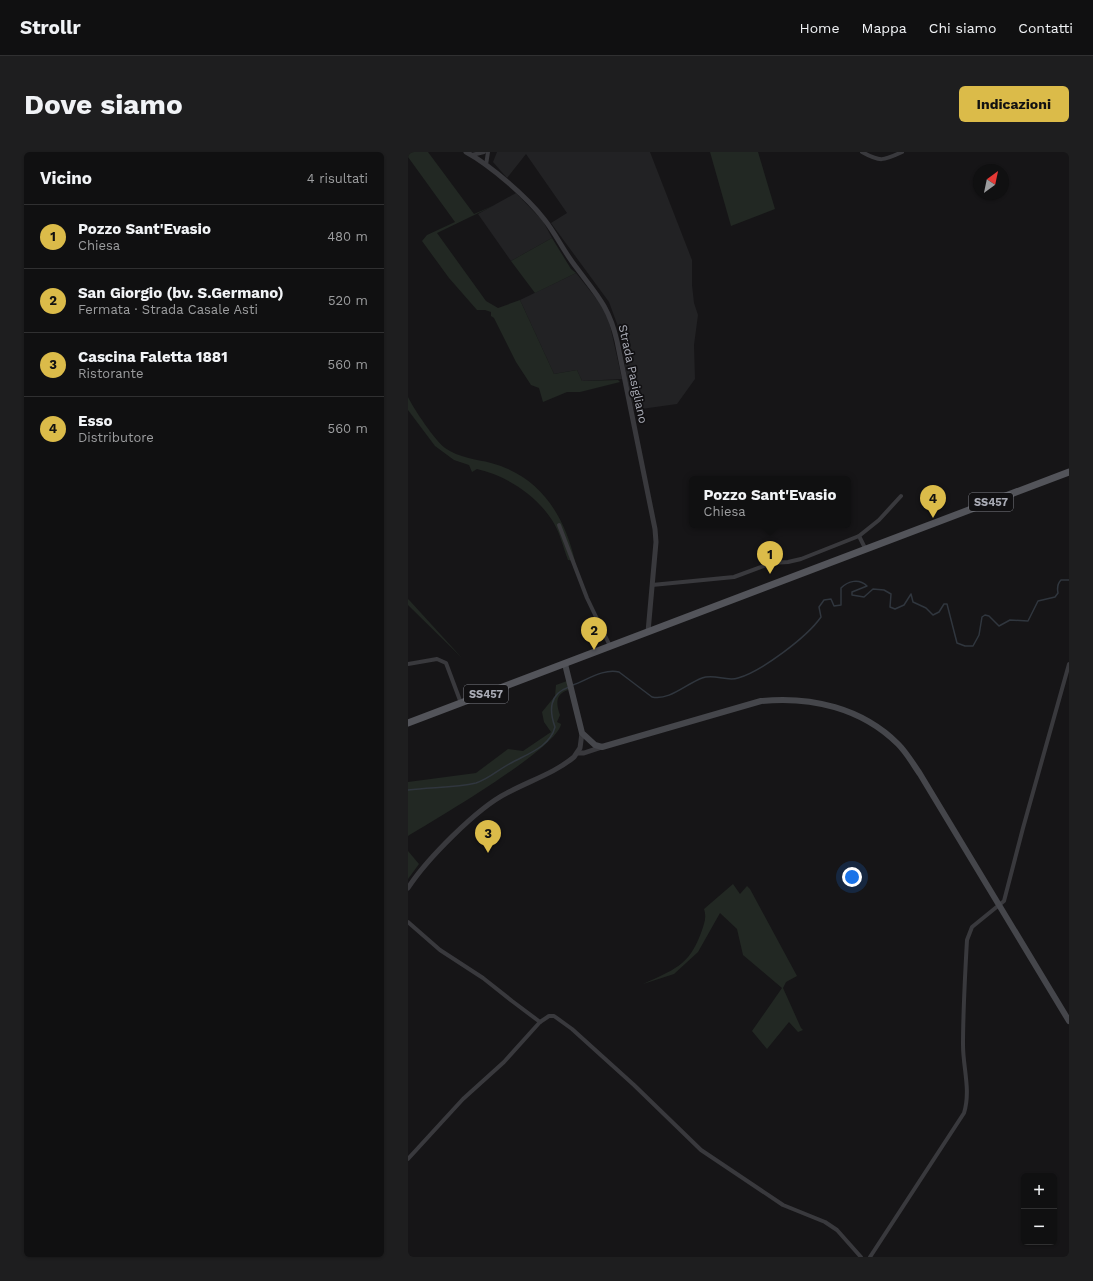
<!DOCTYPE html>
<html lang="it">
<meta charset="utf-8">
<style>
body{margin:0;font-family:"Work Sans",sans-serif;background:#1e1e1f;color:#f1f3f6}
.controls{position:absolute;right:12px;bottom:12px;display:grid;overflow:hidden;border-radius:6px;box-shadow:0 1px 3px #0004}
.controls button{width:36px;height:36px;display:grid;place-items:center;padding:0;border:0;border-bottom:1px solid #303031;background:#101011;color:#f1f3f6;font:20px sans-serif}
.compass{position:absolute;left:565px;top:12px;width:36px;height:36px;border-radius:50%;background:#101011;box-shadow:0 1px 3px #0004;rotate:33deg}
.you{position:absolute;left:444px;top:725px;width:14px;height:14px;margin:-10px;border:3px solid #fff;border-radius:50%;background:#1a73e8;box-shadow:0 0 0 6px #1a73e833}
.badge{display:grid;place-items:center;width:26px;height:26px;border-radius:50%;background:#dbbb49;color:#111;font-size:13px;font-weight:700}
.pin{position:absolute;translate:-50% -33px;filter:drop-shadow(0 1px 2px #0008)}
.pin::after{content:'';position:absolute;top:21px;width:14px;height:12px;background:inherit;clip-path:polygon(0 0,100% 0,50% 100%)}
.popup{position:absolute;left:281px;top:324px;width:162px;height:52px;box-sizing:border-box;display:grid;place-content:center;border-radius:6px;background:#101011;filter:drop-shadow(0 1px 3px #0005);font-size:13px;white-space:nowrap;color:#9c9d9f}
.popup b{font-size:15px;color:#f1f3f6}
.popup::after{content:'';position:absolute;left:50%;top:100%;margin-left:-8px;border:8px solid transparent;border-top-color:#101011}
.list{margin:0;padding:0;list-style:none}
h2{display:flex;justify-content:space-between;align-items:center;height:52px;margin:0;padding:0 16px;font-size:17px}
h2 small{font-size:13px;font-weight:400;color:#9c9d9f}
.list li{display:grid;grid-template-columns:26px 1fr auto;gap:12px;align-items:center;box-sizing:border-box;height:64px;padding:0 16px;border-top:1px solid #303031}
.list b{display:block;font-size:15px;white-space:nowrap}
.list p{margin:0;font-size:13px;white-space:nowrap;color:#9c9d9f}
.list em{font-size:13px;font-style:normal;color:#9c9d9f}
.map{position:relative;flex:none;width:661px;height:1105px;overflow:hidden;border-radius:6px}
header{display:flex;align-items:center;gap:24px;box-sizing:border-box;height:56px;padding:0 20px;background:#101011;border-bottom:1px solid #303031}
header strong{font-size:19px}
nav{display:flex;gap:22px;margin-inline-start:auto;font-size:14px}
.intro{display:flex;align-items:center;justify-content:space-between;box-sizing:border-box;height:96px;padding:0 24px}
h1{margin:0;font-size:28px}
.button{padding:10px 18px;border-radius:6px;background:#dbbb49;color:#111;font-size:14px;font-weight:700}
main{display:flex;gap:24px;padding:0 24px}
aside{flex:1;background:#101011;border-radius:6px;box-shadow:0 1px 3px #0004}
.map>svg:first-child{display:block}
.built{fill:#222224}
.green{fill:#222823}
.lines{fill:none;stroke-linecap:round;stroke-linejoin:round}
.stream{stroke:#30363e;stroke-width:1.5}
.minor{stroke:#39393d;stroke-width:4}
.tertiary{stroke:#39393d;stroke-width:5}
.secondary{stroke:#45464b;stroke-width:6}
.primary{stroke:#53545a;stroke-width:7}
.labels{text-anchor:middle;stroke-width:3.5;stroke-linejoin:round;paint-order:stroke}
.shield{fill:#111012;stroke:#7b7c84;stroke-width:1}
.shield-label{font-size:11px;font-weight:bold;fill:#a9abb5}
.street-label{font-size:12px;fill:#a9abb5;stroke:#111012}
</style>
<header>
<strong>Strollr</strong>
<nav><a>Home</a><a>Mappa</a><a>Chi siamo</a><a>Contatti</a></nav>
</header>
<div class="intro"><h1>Dove siamo</h1><a class="button">Indicazioni</a></div>
<main>
<aside>
<h2>Vicino<small>4 risultati</small></h2>
<ul class="list">
<li><span class="badge">1</span><div><b>Pozzo Sant'Evasio</b><p>Chiesa</p></div><em>480 m</em></li>
<li><span class="badge">2</span><div><b>San Giorgio (bv. S.Germano)</b><p>Fermata · Strada Casale Asti</p></div><em>520 m</em></li>
<li><span class="badge">3</span><div><b>Cascina Faletta 1881</b><p>Ristorante</p></div><em>560 m</em></li>
<li><span class="badge">4</span><div><b>Esso</b><p>Distributore</p></div><em>560 m</em></li>
</ul>
</aside>
<div class="map">
<svg width="661" height="1105" viewBox="0 0 661 1105">
<rect width="100%" height="100%" fill="#161517"/>
<!-- built -->
<g class="built">
<polygon points="89,0 242,0 284,108 284,133 286,151 290,163 286,193 287,227 269,252 226,258 219,228 212,180 201,150 143,71 159,61 118,2 99,26 85,10"/>
<polygon points="108,41 135,69 144,86 103,109 70,62"/>
<polygon points="168,121 195,155 201,169 214,227 174,229 169,218 146,222 112,148"/>
</g>
<!-- green -->
<g class="green">
<polygon points="0,0 20,0 66,62 87,53 29,81 78,149 90,156 112,148 146,222 169,218 174,229 210,228 212,230 172,240 159,240 135,250 131,236 123,233 108,210 86,166 83,164 83,160 77,158 69,158 41,126 14,89 19,83 47,70 0,5"/>
<polygon points="302,0 350,0 367,57 323,74"/>
<polygon points="144,86 163,117 168,121 127,141 103,109"/>
<path d="M0,245C5,256 28,290 37,296C51,306 68,307 83,311C132,324 156,363 167,409L160,408C155,395 152,380 144,368C128,343 97,323 69,317L64,320L61,313L46,308L27,294L0,258Z"/>
<polygon points="0,447 2,449 54,506 0,453"/>
<path d="M159,529L160,538C147,542 148,552 152,563L149,570L153,572C150,596 25,669 0,684V630L68,621L100,597L115,599L143,580L136,570L134,560L147,544L148,533Z"/>
<polygon points="0,699 11,712 0,727"/>
<path d="M325,732L332,742L339,734L342,737L389,824L378,830L375,836L393,876L395,878L390,880L381,870L359,897L344,879L374,836L335,803L329,777L312,761L290,800L266,822L235,832C265,818 281,814 293,781C296,772 299,766 296,757Z"/>
</g>
<g class="lines">
<!-- stream -->
<g class="stream">
<path d="M165,533C179,528 196,516 211,520L244,545C261,549 278,532 294,526C306,521 318,530 330,526C354,519 399,485 413,465L411,455L416,448L423,447L426,454L433,453V436C440,429 451,426 459,434L444,440V443L456,445L465,437L476,438L483,442L482,455L487,457L496,453L503,442L505,450L518,456L525,463L531,460L536,452H539L549,491L557,494H565L571,483L574,465L577,463L581,464L591,474L602,468L620,469L630,449L647,445L650,441C649,436 649,432 653,428H661"/>
<path d="M0,638C22,635 46,636 68,631C81,627 91,617 103,611C119,602 142,595 147,575C141,558 141,542 161,535"/>
</g>
<!-- minor -->
<g class="minor">
<path d="M454,0C472,10 475,9 494,0"/>
<polyline points="64,3 76,0"/>
<polyline points="78,13 80,0"/>
<polyline points="151,373 179,446 202,494"/>
<polyline points="451,384 458,398"/>
<polyline points="244,433 326,425 364,411 380,410 393,407 451,384 471,368 493,344"/>
<polyline points="0,512 29,507 38,511 53,551"/>
<polyline points="0,770 32,798 75,826 104,849 132,870"/>
<polyline points="0,1007 55,947 96,910 132,870 141,864 146,864 164,877 226,933 293,998 375,1053 417,1070 429,1078 453,1105"/>
<path d="M462,1105L556,961C563,938 555,916 555,893C555,858 557,823 559,788L564,775L596,749L615,676L661,512"/>
</g>
<!-- tertiary -->
<g class="tertiary">
<path d="M58,0C82,13 119,45 136,67C148,82 156,100 168,115C188,142 201,154 209,189L247,377L248,390L240,480"/>
<polyline points="169,601 176,601 194,595"/>
<path d="M0,736C18,708 69,656 99,641C121,629 147,621 166,605L172,596L174,581"/>
</g>
<!-- secondary -->
<path class="secondary" d="M157,512L174,581L187,593L194,595L353,549C403,544 454,556 490,592C499,601 505,612 512,622L661,869"/>
<!-- primary -->
<polyline class="primary" points="0,571 661,320"/>
</g>
<g class="labels">
<!-- shield labels -->
<g class="shield">
<rect x="561" y="341" width="44" height="18" rx="3"/>
<rect x="56" y="533" width="44" height="18" rx="3"/>
</g>
<g class="shield-label">
<text x="583" y="354">SS457</text>
<text x="78" y="546">SS457</text>
</g>
<!-- street labels -->
<g class="street-label">
<text transform="translate(225 222) rotate(78)" y="4">Strada Pasigliano</text>
</g>
</g>
</svg>
<div class="controls">
<button>+</button>
<button>−</button>
</div>
<svg class="compass" viewBox="-18 -18 36 36"><path d="M0-13l5 13h-10z" fill="#e53935"/><path d="M0 13l5-13h-10z" fill="#9c9d9f"/></svg>
<div class="you"></div>
<div class="pin badge" style="left:362px;top:422px">1</div>
<div class="popup"><b>Pozzo Sant'Evasio</b>Chiesa</div>
<div class="pin badge" style="left:186px;top:498px">2</div>
<div class="pin badge" style="left:80px;top:701px">3</div>
<div class="pin badge" style="left:525px;top:366px">4</div>
</div>
</main>
